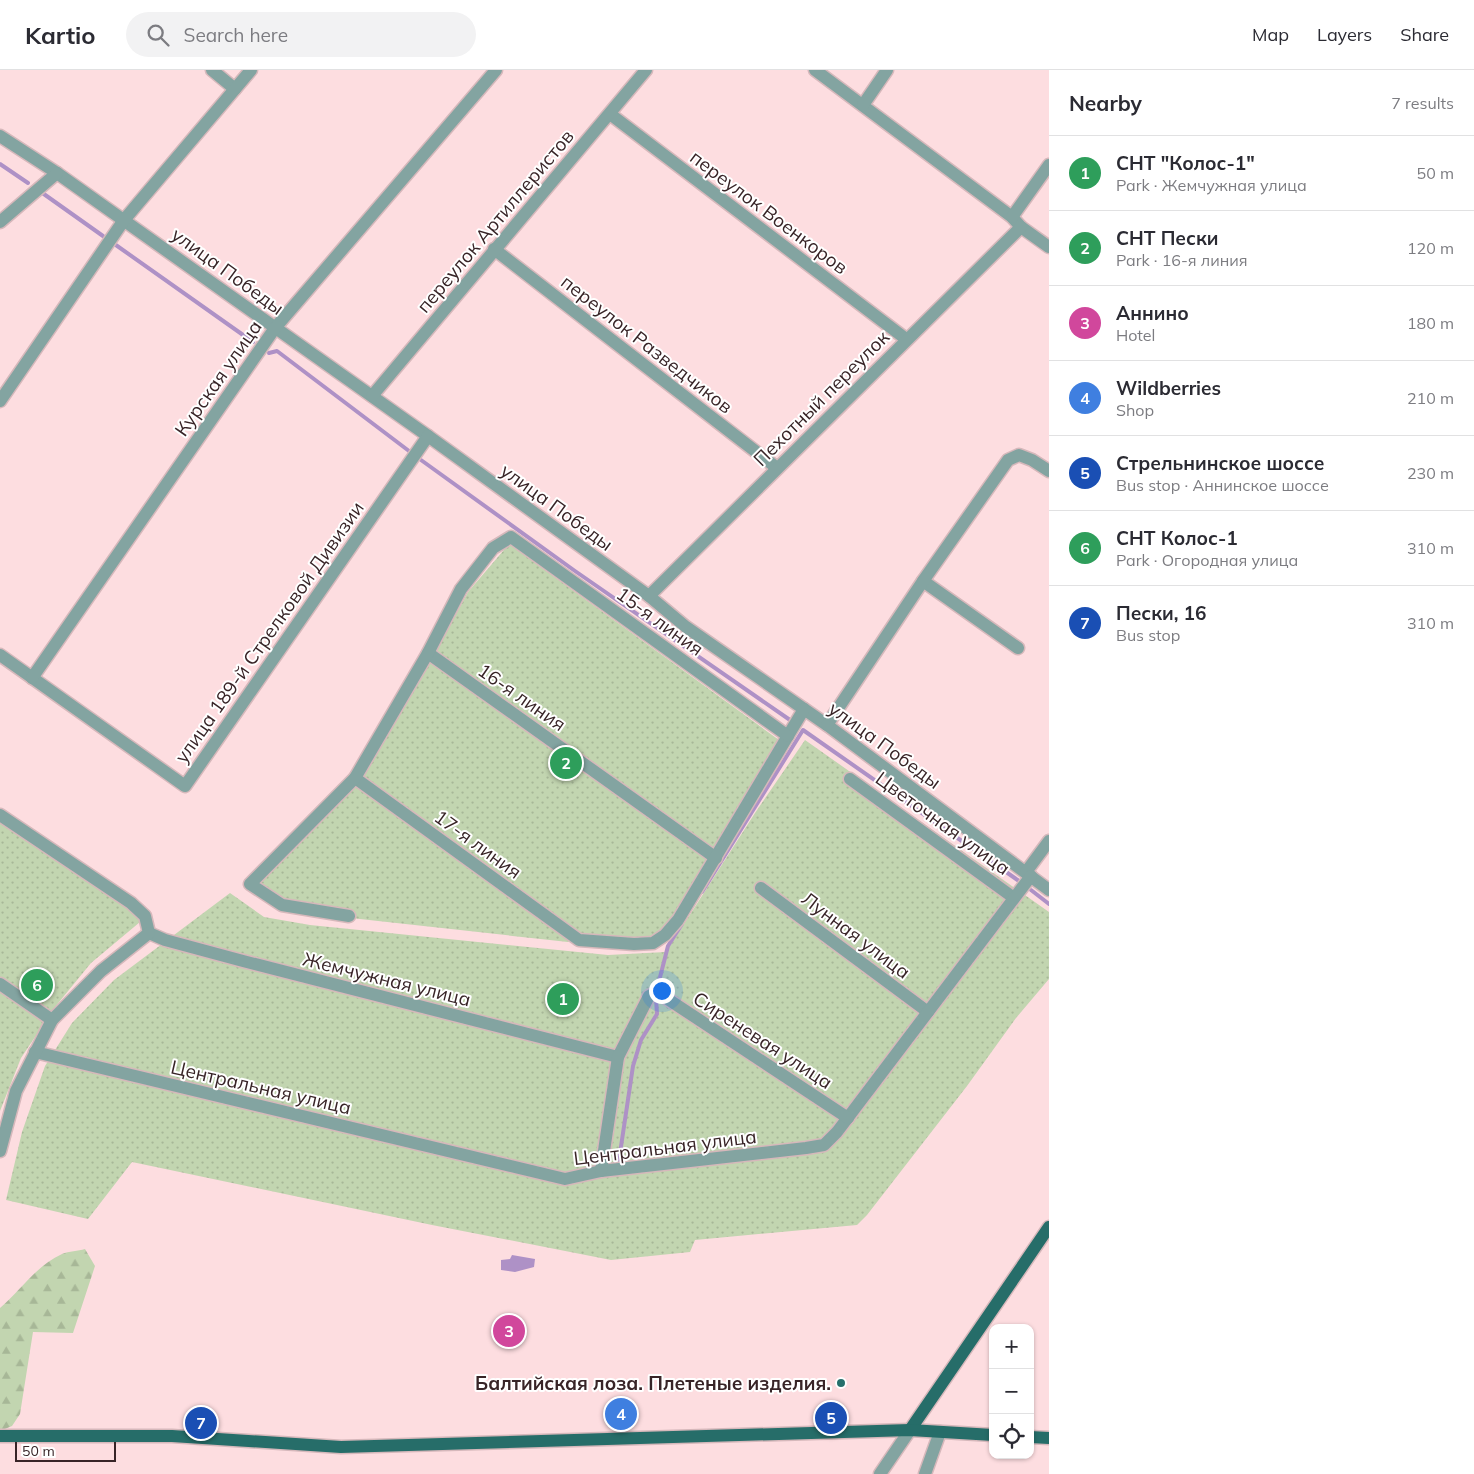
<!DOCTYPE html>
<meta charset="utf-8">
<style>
body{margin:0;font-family:Mulish,sans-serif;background:#f2f2f3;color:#2b2b33}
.controls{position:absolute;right:15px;bottom:15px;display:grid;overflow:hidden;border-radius:10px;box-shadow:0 1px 4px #0004}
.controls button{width:45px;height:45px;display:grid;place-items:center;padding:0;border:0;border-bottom:1px solid #e1e1e2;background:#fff;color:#2b2b33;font:25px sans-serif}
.scale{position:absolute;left:15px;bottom:12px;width:101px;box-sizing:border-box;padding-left:5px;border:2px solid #382427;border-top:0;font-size:14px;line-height:18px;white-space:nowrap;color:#382427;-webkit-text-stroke:4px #fff;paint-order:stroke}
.you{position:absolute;left:661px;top:920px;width:18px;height:18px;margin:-12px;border:4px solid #fff;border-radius:50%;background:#1a73e8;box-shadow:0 0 0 8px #1a73e833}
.badge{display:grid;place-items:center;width:32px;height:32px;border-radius:50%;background:#ea580c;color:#fff;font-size:16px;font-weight:700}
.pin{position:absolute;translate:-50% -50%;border:2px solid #fff;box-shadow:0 1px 5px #0006}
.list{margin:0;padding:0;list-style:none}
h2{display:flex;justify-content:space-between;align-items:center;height:65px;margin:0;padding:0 20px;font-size:21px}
h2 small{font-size:16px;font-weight:400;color:#7c7c81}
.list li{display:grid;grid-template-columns:32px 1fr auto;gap:15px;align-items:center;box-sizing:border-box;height:75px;padding:0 20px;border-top:1px solid #e1e1e2}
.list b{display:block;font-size:19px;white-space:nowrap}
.list p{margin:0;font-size:16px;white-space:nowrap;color:#7c7c81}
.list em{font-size:16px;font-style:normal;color:#7c7c81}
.icon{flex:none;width:28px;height:28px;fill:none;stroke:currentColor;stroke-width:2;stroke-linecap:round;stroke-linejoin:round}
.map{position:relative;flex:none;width:1049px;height:1404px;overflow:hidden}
header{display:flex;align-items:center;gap:30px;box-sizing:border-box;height:70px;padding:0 25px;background:#fff;border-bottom:1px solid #e1e1e2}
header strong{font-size:24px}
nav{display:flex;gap:28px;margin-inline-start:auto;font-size:18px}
.search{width:350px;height:45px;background:#f2f2f3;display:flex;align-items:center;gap:12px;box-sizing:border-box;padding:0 18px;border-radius:28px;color:#7c7c81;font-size:19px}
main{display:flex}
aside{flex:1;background:#fff}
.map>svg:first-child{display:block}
.forest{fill:url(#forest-firs)}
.park{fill:url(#park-dots)}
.water{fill:#ae91c6}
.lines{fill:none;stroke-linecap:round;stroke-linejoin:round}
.stream{stroke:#ae91c6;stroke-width:4}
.minor-casing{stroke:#d6b8bb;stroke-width:15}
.major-casing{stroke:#d6b8bb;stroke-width:15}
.minor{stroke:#83a4a1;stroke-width:12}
.major{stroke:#266d69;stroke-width:12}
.poi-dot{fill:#26706c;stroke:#fff;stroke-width:2}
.labels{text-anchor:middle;stroke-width:4;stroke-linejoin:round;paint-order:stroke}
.street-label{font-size:19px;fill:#382427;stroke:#fff}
.poi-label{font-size:19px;font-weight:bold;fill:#382427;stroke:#fff;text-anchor:end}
</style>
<header>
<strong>Kartio</strong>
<div class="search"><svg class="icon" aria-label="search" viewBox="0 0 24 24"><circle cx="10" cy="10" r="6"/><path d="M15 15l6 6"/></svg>Search here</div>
<nav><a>Map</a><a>Layers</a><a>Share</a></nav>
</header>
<main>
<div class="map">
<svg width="1049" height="1404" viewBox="0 0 1049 1404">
<defs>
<pattern id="forest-firs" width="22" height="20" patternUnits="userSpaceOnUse" patternTransform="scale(1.25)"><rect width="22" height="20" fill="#c2d5b0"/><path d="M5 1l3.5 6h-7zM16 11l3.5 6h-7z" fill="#a7b797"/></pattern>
<pattern id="park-dots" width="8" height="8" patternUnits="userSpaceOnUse" patternTransform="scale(1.25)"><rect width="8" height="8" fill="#c2d5b0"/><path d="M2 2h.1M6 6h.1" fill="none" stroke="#a7b797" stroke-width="1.8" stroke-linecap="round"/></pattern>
</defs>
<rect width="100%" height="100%" fill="#fddde0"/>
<!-- forest -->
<path class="forest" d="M85,1179L95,1196L73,1263L33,1262L20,1344L12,1356L0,1361V1238C21,1220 36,1196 62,1184C69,1181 78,1181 85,1179Z"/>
<!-- park -->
<g class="park">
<polygon points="509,474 779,670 674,844 661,860 647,869 582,864 568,872 278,840 250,821 353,716 428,596 468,522"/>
<polygon points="805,670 1049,842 1049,909 1016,948 967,1016 867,1145 857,1155 695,1170 690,1182 611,1190 432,1155 132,1092 88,1149 6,1130 22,1062 45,996 72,953 114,910 230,823 264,847 310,855 608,885 666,882 755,743"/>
<polygon points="0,751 131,838 140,852 91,893 55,937 21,988 0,1041"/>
</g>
<!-- water -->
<polygon class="water" points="512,1185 535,1189 534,1197 515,1202 501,1200 501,1190 510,1189"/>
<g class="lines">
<!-- stream -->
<g class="stream">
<polyline points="0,94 28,113"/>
<polyline points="39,123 41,122 103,166"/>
<polyline points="113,173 253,272"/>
<polyline points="269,283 277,281 409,381"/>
<polyline points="421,390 575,501 790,650"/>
<polyline points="1031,820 1049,834"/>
<polyline points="702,822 803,660 1019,811"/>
<polyline points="657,919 668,876 682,854"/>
<polyline points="619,1090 633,996 641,970 657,944 656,929"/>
</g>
<defs>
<g id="minor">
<polyline points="212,0 235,19"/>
<polyline points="815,0 1012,147 1021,157 1049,177"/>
<polyline points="863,35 887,0"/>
<polyline points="610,44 906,269"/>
<polyline points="0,66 57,103 428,366 649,526 686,557 827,655 1049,820"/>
<polyline points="1012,147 1049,95"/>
<polyline points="0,152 57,103"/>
<polyline points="494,179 777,398"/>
<polyline points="372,326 646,0"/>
<polyline points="0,331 124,150 251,0"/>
<polyline points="923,511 1018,578"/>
<polyline points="649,526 1021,157"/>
<polyline points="428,583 716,788"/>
<polyline points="0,585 185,716 428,366"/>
<polyline points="32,608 275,258 496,0"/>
<polyline points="827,655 923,511 1008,390 1019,385 1032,390 1049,401"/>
<polyline points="355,708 579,870 634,874 653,873 665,865 678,850 804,639"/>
<polyline points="850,709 1014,828"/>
<polyline points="0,745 131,833 145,846 149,863"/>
<polyline points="1026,802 1049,771"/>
<polyline points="761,818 928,942"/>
<polyline points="349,846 282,835 250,814 355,708 428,583 461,519 493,478 511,467 788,666"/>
<polyline points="149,863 165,870 243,891 618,987"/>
<polyline points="0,914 52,950"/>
<polyline points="35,982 565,1109 601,1101 806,1078 824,1075 837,1062 1031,806"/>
<polyline points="0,1081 16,1021 52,950 101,901 149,863"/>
<polyline points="601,1101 618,987 649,926 657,922 848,1048"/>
<polyline points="880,1404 910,1360"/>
<polyline points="925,1404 940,1362"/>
</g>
<g id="major">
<polyline points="910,1360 1049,1157"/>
<polyline points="0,1366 172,1366 341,1377 910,1360 993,1365"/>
<polyline points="1030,1367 1049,1368"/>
</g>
</defs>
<!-- minor casing -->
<use href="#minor" class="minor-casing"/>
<!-- major casing -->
<use href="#major" class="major-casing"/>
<!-- minor -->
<use href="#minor" class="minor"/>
<!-- major -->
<use href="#major" class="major"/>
</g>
<!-- markers -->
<circle class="poi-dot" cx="841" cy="1313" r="5"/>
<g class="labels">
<!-- street labels -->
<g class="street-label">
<text transform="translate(769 142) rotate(37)" y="7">переулок Военкоров</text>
<text transform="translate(495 151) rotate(-50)" y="7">переулок Артиллеристов</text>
<text transform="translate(228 201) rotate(36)" y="7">улица Победы</text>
<text transform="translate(647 274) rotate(38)" y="7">переулок Разведчиков</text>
<text transform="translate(218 308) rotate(-55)" y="7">Курская улица</text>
<text transform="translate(821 328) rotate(-45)" y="7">Пехотный переулок</text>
<text transform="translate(557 437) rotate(36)" y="7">улица Победы</text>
<text transform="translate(660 551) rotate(36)" y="7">15-я линия</text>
<text transform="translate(269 562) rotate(-55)" y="7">улица 189-й Стрелковой Дивизии</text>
<text transform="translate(522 627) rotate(35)" y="7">16-я линия</text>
<text transform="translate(885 675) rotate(36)" y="7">улица Победы</text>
<text transform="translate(943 753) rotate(36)" y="7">Цветочная улица</text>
<text transform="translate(478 774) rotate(36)" y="7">17-я линия</text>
<text transform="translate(856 865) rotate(37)" y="7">Лунная улица</text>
<text transform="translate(387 909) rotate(14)" y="7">Жемчужная улица</text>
<text transform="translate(763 970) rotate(33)" y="7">Сиреневая улица</text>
<text transform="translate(261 1017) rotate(13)" y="7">Центральная улица</text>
<text transform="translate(665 1077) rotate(-7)" y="7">Центральная улица</text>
</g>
<!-- poi labels -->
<g class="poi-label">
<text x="831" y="1320">Балтийская лоза. Плетеные изделия.</text>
</g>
</g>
</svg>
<div class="controls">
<button>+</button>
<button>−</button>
<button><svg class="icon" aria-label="locate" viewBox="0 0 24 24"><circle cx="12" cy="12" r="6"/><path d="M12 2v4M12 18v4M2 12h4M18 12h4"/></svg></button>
</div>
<div class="scale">50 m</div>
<div class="you"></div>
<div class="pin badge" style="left:563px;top:929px;background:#2e9e5b">1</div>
<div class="pin badge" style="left:566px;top:693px;background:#2e9e5b">2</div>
<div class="pin badge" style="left:509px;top:1261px;background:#d1479c">3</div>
<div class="pin badge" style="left:621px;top:1344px;background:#3f7fe0">4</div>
<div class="pin badge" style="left:831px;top:1348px;background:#1a4fb4">5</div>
<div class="pin badge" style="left:37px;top:915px;background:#2e9e5b">6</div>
<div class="pin badge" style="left:201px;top:1353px;background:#1a4fb4">7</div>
</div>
<aside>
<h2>Nearby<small>7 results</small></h2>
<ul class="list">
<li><span class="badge" style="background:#2e9e5b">1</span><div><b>СНТ &quot;Колос-1&quot;</b><p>Park · Жемчужная улица</p></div><em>50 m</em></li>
<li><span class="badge" style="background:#2e9e5b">2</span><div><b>СНТ Пески</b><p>Park · 16-я линия</p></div><em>120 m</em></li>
<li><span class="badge" style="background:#d1479c">3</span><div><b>Аннино</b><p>Hotel</p></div><em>180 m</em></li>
<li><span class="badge" style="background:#3f7fe0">4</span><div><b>Wildberries</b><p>Shop</p></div><em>210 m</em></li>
<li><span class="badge" style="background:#1a4fb4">5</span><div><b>Стрельнинское шоссе</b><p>Bus stop · Аннинское шоссе</p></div><em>230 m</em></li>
<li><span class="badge" style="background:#2e9e5b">6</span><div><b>СНТ Колос-1</b><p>Park · Огородная улица</p></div><em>310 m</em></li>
<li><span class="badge" style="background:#1a4fb4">7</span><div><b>Пески, 16</b><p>Bus stop</p></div><em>310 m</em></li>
</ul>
</aside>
</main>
